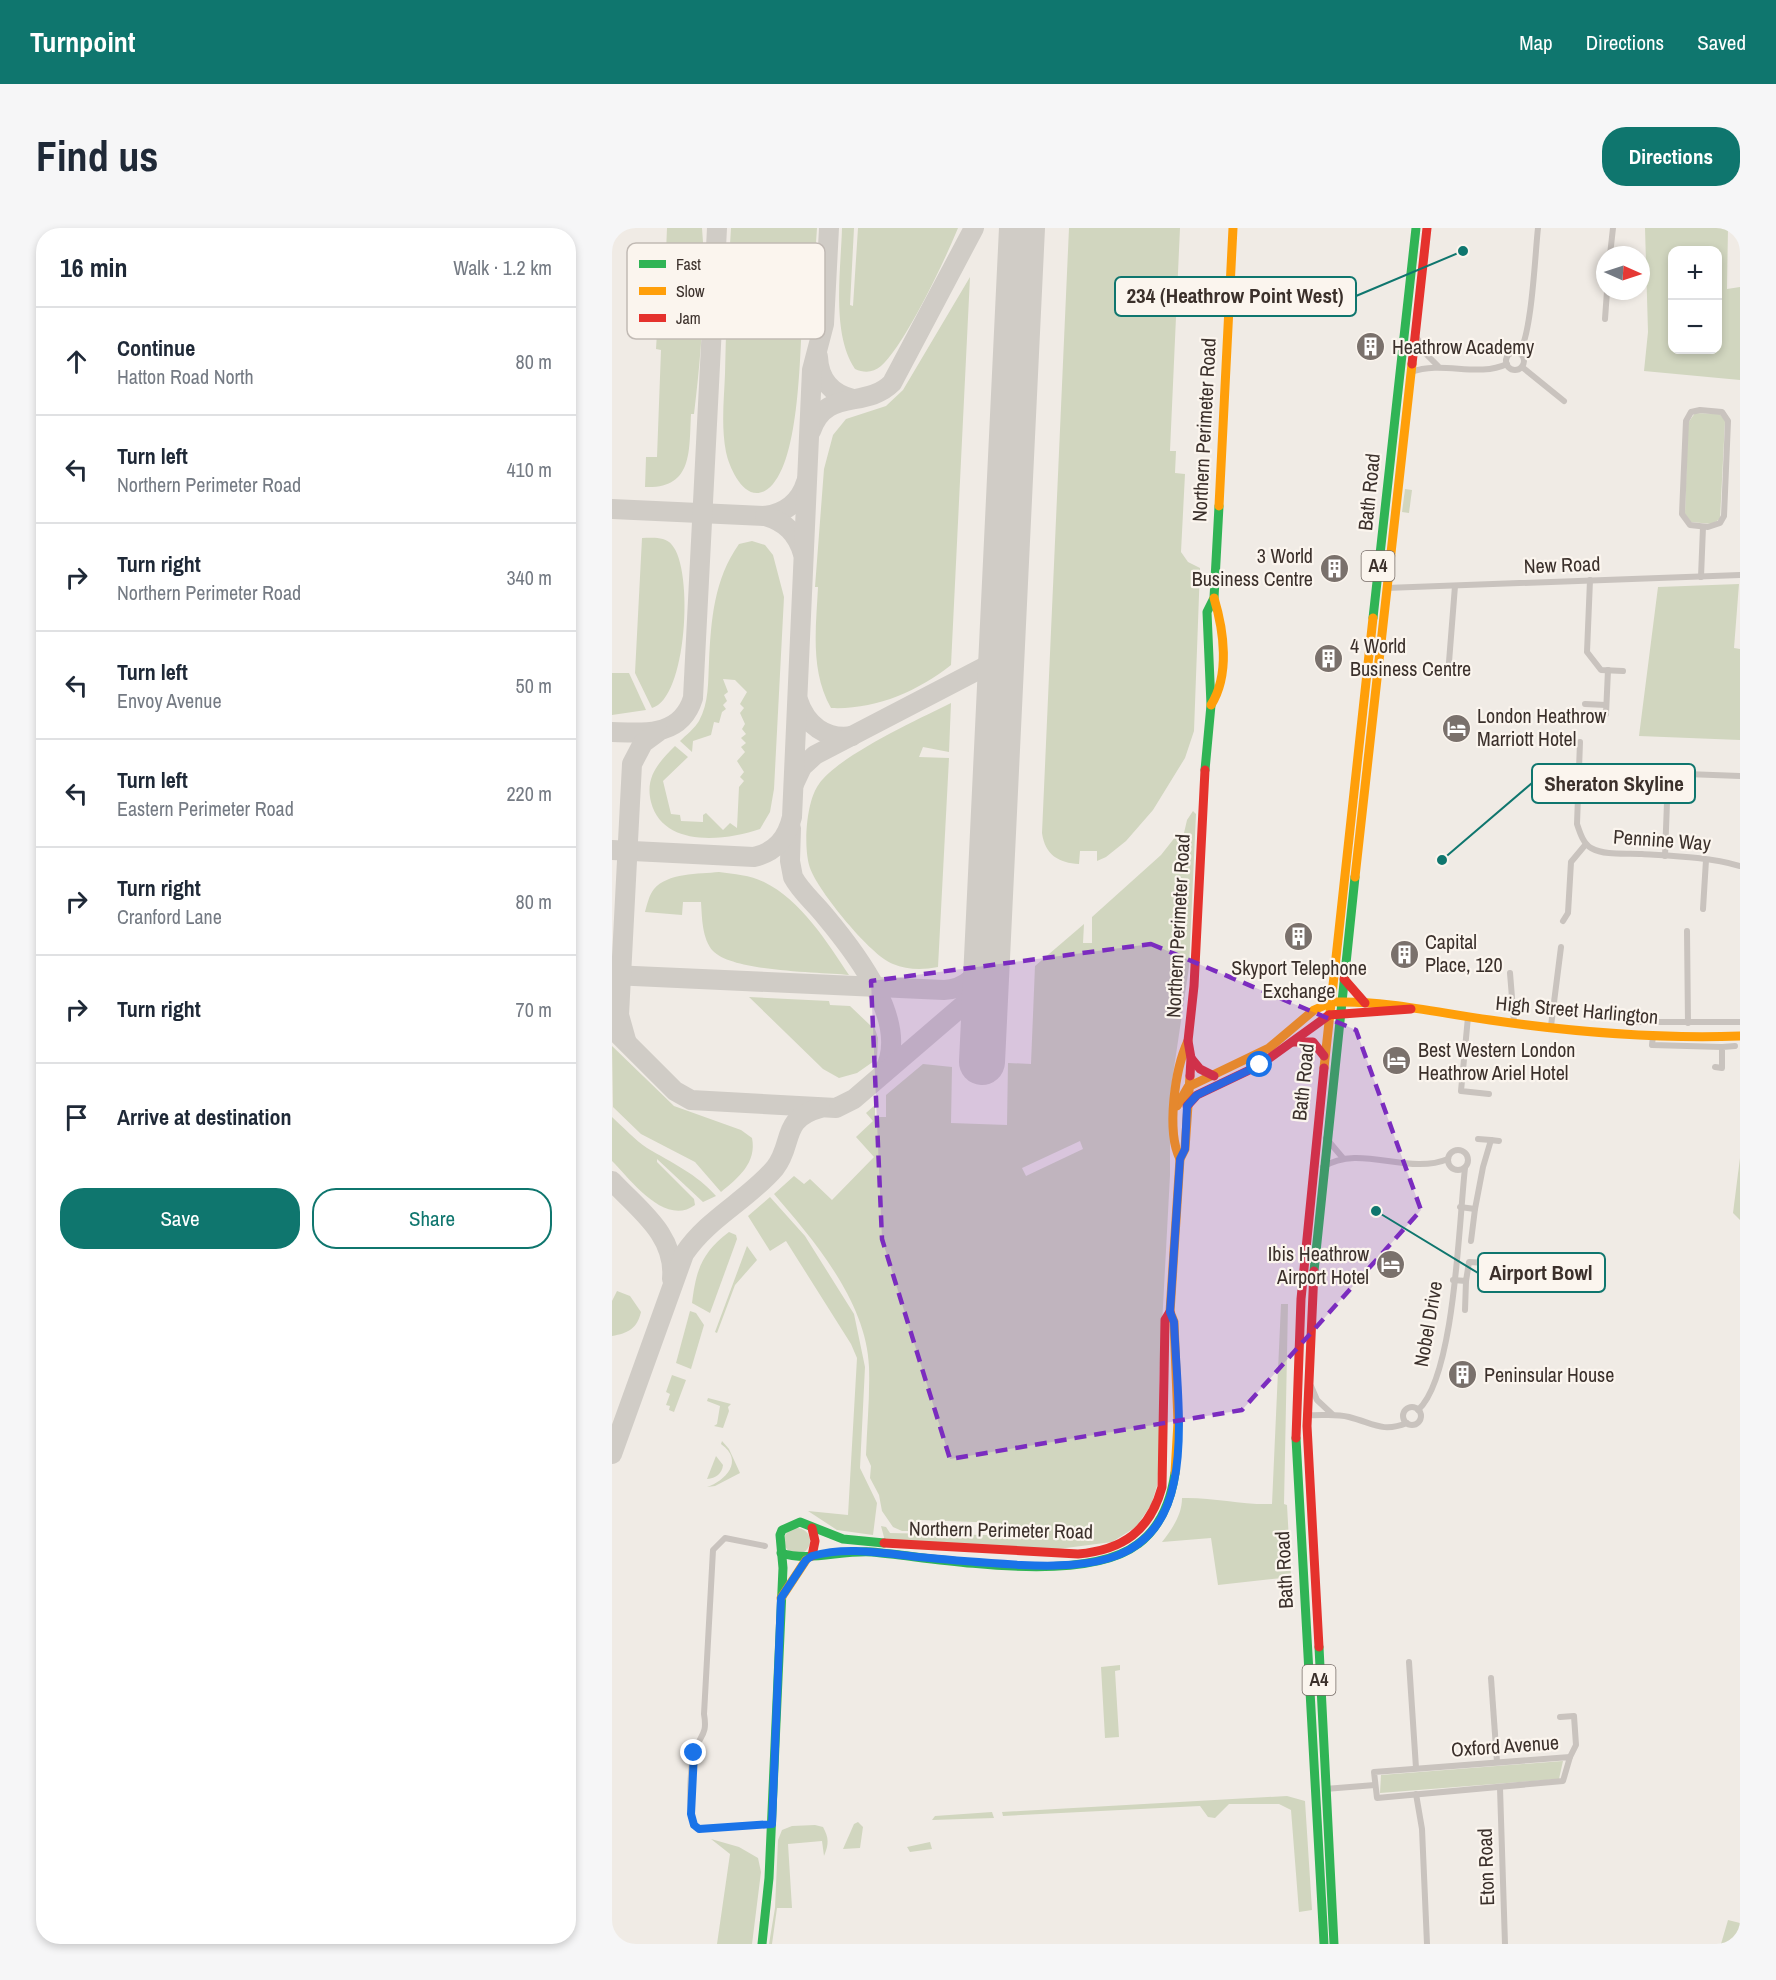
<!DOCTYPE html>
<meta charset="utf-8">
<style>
body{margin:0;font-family:"Archivo Narrow",sans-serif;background:#f6f6f7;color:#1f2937}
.controls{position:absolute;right:18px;top:18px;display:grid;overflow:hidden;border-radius:12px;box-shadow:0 3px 9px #0003}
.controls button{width:54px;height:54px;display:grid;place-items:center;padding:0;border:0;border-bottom:2px solid #e0e1e3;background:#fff;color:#1f2937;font:30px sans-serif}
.compass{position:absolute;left:984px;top:18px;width:54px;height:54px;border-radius:50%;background:#fff;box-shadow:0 3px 9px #0003;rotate:93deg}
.stop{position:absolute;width:18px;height:18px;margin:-14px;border:4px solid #1a73e8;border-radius:50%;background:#fff}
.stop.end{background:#1a73e8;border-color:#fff;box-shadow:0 2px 6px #0008}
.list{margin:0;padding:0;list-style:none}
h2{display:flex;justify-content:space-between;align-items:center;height:78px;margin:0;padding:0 24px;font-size:26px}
h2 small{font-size:20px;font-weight:400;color:#747a83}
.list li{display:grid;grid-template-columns:39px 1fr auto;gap:18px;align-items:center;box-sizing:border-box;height:108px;padding:0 24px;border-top:2px solid #e0e1e3}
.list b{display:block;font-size:22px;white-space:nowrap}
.list p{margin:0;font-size:20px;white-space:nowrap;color:#747a83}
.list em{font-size:20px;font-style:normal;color:#747a83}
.actions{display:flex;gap:12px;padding:18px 24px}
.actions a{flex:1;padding:14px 0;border:2px solid #0f766e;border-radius:24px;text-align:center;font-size:21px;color:#0f766e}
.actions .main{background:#0f766e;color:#fff}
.icon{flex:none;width:33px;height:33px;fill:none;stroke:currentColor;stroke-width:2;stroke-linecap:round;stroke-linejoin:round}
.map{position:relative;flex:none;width:1128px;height:1716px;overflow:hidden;border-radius:24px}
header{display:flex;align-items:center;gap:36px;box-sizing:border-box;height:84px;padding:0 30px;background:#0f766e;color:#fff}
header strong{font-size:28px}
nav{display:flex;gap:33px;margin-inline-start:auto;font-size:21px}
.intro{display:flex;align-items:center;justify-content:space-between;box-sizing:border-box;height:144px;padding:0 36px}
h1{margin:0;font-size:42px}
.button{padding:15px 27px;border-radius:24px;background:#0f766e;color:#fff;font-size:21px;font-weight:700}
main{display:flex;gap:36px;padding:0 36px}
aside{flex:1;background:#fff;border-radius:24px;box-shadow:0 3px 9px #0003}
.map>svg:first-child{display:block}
.green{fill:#d1d6bf;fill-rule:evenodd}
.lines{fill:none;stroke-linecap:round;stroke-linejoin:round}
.taxiway{stroke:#d0ccc6;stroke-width:20}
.runway{stroke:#d0ccc6;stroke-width:46}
.street{stroke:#c9c3be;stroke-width:6}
.fast{stroke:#30b455;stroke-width:9}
.slow{stroke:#ff9f0a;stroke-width:9}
.jam{stroke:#e5322d;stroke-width:9}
.route{stroke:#1a73e8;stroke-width:8}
.marked{fill:#7b2cbf;fill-opacity:0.2;stroke:#7b2cbf;stroke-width:4.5;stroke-dasharray:12 8;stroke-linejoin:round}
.labels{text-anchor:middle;stroke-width:4.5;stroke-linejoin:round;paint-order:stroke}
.shield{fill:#fbf5ee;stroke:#756b66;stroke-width:1.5}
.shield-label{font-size:18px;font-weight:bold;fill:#3b302b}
.poi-label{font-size:20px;fill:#3b302b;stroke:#fbf5ee;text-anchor:start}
.street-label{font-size:20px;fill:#3b302b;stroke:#fbf5ee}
.key{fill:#fbf5ee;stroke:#c1bab4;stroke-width:1.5}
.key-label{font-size:16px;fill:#3b302b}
.leader{fill:none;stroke:#0f766e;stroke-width:2}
.callout-dot{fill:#0f766e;stroke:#fbf5ee;stroke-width:2}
.callout{fill:#fbf5ee;stroke:#0f766e;stroke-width:2}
.callout-label{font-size:21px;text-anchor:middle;font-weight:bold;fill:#3b302b}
</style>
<header>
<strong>Turnpoint</strong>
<nav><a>Map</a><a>Directions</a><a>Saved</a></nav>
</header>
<div class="intro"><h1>Find us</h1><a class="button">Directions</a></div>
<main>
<aside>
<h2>16 min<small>Walk · 1.2 km</small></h2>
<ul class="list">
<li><svg class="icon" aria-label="ahead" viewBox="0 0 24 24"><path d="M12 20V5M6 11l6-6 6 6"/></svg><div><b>Continue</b><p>Hatton Road North</p></div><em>80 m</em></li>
<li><svg class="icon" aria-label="left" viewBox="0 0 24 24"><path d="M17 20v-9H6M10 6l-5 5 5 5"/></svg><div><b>Turn left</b><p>Northern Perimeter Road</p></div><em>410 m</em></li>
<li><svg class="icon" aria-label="right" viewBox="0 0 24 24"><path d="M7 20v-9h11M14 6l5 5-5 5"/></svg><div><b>Turn right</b><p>Northern Perimeter Road</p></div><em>340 m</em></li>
<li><svg class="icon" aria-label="left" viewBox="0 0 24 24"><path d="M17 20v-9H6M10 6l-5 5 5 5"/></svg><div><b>Turn left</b><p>Envoy Avenue</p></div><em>50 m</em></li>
<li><svg class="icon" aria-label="left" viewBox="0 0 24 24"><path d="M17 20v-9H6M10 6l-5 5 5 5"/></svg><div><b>Turn left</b><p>Eastern Perimeter Road</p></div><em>220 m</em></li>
<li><svg class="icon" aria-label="right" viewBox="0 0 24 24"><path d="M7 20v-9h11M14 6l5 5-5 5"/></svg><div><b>Turn right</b><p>Cranford Lane</p></div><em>80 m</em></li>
<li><svg class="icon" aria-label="right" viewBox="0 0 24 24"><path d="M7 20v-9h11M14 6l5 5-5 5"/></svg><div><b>Turn right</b></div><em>70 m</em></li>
<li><svg class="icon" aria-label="arrive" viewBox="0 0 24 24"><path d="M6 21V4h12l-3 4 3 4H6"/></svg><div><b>Arrive at destination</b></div></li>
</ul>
<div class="actions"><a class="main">Save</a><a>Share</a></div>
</aside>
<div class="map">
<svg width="1128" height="1716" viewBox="0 0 1128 1716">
<rect width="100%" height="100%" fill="#f0ebe5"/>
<!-- green -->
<g class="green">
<path d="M55,0H90C95,57 89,129 82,186H79C77,224 81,261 33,259L34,229H45L49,122L44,121L47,72H52Z"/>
<path d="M119,0H205L200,73H191C188,116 189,224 161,256C137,283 118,243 114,224C109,198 112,172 113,146C114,97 116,49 119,0Z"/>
<path d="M230,0H242L238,77L241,78L246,0H346C333,32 293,117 269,138C261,145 252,145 243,141C219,106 229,41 230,0Z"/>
<path d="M457,0H568L558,223H564L563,245L573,246L569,324L576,334L588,340L582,503L573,530L541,582L514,613L494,629L485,633V623H468L467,636C447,635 433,627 430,605Z"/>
<path d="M1033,0H1116L1115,61L1128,59V152L1032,143L1036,104ZM1060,22H1106V122H1060Z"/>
<path d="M358,49L339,437C305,464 262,482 219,480C198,443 204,400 206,359H203L212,241L221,207L234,191L274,178L291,162Z"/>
<polygon points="1083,185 1108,186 1113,193 1108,291 1100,296 1079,294 1073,286 1076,195"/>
<polygon points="793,261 800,262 797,285 790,284"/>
<path d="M30,310C40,310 53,308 60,317C82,342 75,471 40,480L23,445Z"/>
<path d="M140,313L153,317L161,327L172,369L162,561L158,584L148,601C113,613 51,620 39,574C33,549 46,535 63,518L76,529L51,553L59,586L68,587L69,593L91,594V587L94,585L111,602L118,595L125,600L127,559L132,553L128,549L132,544L125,533L133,524L129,519L134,515L129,510L134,506L130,501L133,496L128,485L132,480L128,476L135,464L123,452L111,451L116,464L112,467L115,473L111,477L114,481L110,484L107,495L102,494L99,507L81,513L80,524L68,513C74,507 83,500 87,493C97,475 96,454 97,434C99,392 102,351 127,316Z"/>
<polygon points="1127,356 1122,420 1128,421 1128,512 1027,508 1046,359"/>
<polygon points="0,445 17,445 34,482 0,487"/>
<path d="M339,475L337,524L311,519L307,529L337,530L326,739C311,742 295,742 281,736C259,728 206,663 198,640C191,620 194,573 207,556C226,528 307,491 339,475Z"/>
<path d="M581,583L584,586L577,739L558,867V947L547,1153L548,1220L545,1258L539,1277L524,1299L500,1314L446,1321L273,1313L269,1298L274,1299L278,1305L416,1308L417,1304L392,1303L389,1295L307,1292L306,1303H290L281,1299L270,1283L267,1267L258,1250L259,1238L254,1227C255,1198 258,1168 257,1139C255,1075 202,1012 162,966L182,948L192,956L198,951L220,972L262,929L244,909L261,893L254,885L263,877V889H274V867L311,836L340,839L339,895L395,897L396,835L419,836L423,738L472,696L471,715H480V689L549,627L564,608L572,605L575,592ZM468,913L471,921L414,948L410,940Z"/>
<path d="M107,644C122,646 138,647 152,654C189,672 215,714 237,747C208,744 121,744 101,723C90,711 90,689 89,674H71L70,687L33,684C35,677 37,667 42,661C55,645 87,646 107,644Z"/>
<polygon points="137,769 217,773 218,777 238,778 259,798 262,798 266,810 265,831 245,845 227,850 211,841"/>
<path d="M0,818L62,878L129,902L140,910C145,935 126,950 109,964L83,934L29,906L1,879Z"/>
<path d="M0,889C11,899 23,912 35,920C60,935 85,946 104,968L91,974L45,931V934L82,971L83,977C53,999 19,952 0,933Z"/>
<polygon points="1128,930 1128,992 1121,985"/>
<polygon points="158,969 193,1008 242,1086 253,1139 248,1240 265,1275 261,1307 225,1302 196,1283 236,1287 245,1130 239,1116 174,1013 158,1023 136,988"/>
<path d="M117,1004L124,1007L125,1011L98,1085L80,1075C84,1042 90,1024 117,1004Z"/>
<polygon points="135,1018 145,1032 123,1057 105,1105 103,1104"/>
<path d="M5,1063L18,1068L29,1084C25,1101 16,1105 0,1108V1073Z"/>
<path d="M669,1076H676L672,1276L675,1277L679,1349L606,1357L599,1310L550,1314C560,1301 570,1287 570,1270C600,1269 630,1277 660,1276Z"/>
<polygon points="78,1083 84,1085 92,1097 79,1141 64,1135"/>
<polygon points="60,1147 74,1152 62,1184 57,1182 58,1178 54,1177 58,1166 54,1164"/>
<polygon points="96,1170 119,1176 116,1179 117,1183 111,1200 102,1198 105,1196 108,1178 95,1173"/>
<path d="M110,1213L117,1221L128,1245L103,1258L95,1259C113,1253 133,1233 109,1216Z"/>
<path d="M104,1228L111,1237C110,1246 104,1250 95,1251Z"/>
<circle cx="185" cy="1313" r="13"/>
<polygon points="508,1437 508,1442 503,1443 507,1509 493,1510 489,1439"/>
<polygon points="951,1533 947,1551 768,1565 769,1547"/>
<polygon points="675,1568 693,1573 700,1682 687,1684 679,1582 667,1576 617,1576 603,1590 596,1589 588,1578 391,1588 390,1584"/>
<polygon points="380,1584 382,1590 320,1592 323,1588"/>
<polygon points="246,1594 251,1599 248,1620 231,1621 242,1596"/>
<path d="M203,1597L211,1599C217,1610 217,1616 212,1628L210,1613L176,1616L180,1680H165L160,1716H157L163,1680L166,1612L170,1602L180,1598Z"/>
<polygon points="99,1611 127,1619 146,1630 149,1644 140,1716 105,1716 118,1626"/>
<polygon points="318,1614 320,1621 298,1624 295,1619"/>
<polygon points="1116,1692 1128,1695 1128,1716 1109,1716"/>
</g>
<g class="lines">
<!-- taxiway -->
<g class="taxiway">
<path d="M206,129C207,151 219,166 241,171"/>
<path d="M199,203C214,159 253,182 280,155L362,0"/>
<path d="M0,281L153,288C173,285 188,274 194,254"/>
<path d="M153,288C173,294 185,305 191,326"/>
<path d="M186,472C194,497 214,512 240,508"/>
<path d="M0,504C33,505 69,509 81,470L105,0"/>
<polyline points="182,556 190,539 203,527 374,438 381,431 390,410"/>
<path d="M179,600L178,633L181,649C189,664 202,674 213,688C243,724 299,795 272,843"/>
<path d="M0,622L142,629C164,624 175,610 180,589L200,142L212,96L217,0"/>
<path d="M0,747L332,762C355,761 368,746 376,725"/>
<polyline points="0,800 63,863 79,872 224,880 242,871 363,767 375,744"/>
<polyline points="14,812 7,787 20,536 31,515 46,504"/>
<path d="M0,953C27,982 64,1007 60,1051"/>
<path d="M0,1226L72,1026C96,990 136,972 163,940C182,916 168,891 208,880"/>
</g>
<!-- runway -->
<polyline class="runway" points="370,834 410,0"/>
<!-- street -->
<g class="street">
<polyline points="998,27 1001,0"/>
<polyline points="993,91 995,63"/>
<polyline points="805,110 815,127 826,138"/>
<circle cx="903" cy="133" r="9"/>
<path d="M907,125C920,106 923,26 926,0"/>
<polyline points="910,139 952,173"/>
<path d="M799,144C831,132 865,150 895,136"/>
<polygon points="1088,182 1110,184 1116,193 1112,288 1108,295 1096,299 1078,297 1070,286 1074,193 1079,184"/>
<polyline points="1089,349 1091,299"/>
<polyline points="978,352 975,424 989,442 1011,443"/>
<polyline points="774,360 1128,347"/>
<polyline points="837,434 843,358"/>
<polyline points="973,476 994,477"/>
<polyline points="994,486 996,442"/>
<path d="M968,514L965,596C968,605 971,615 979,620C994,628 1013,625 1030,626C1062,628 1097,629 1128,638"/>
<polyline points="967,542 1128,548"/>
<polyline points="1053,628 1056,547"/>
<polyline points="1091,681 1094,632"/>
<polyline points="951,693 956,685 959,634 974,616"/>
<polyline points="1075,703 1076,795"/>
<polyline points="898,745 902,794"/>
<polyline points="856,789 849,863 877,866"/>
<polyline points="1017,794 1128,794"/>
<polyline points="939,798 949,719"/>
<polyline points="1041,808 1040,817 1110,819"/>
<polyline points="1103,839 1110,840 1110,819 1123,818"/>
<polyline points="714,910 730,929"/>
<polyline points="866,911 879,912"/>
<circle cx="846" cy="932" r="10"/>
<path d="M711,939C748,915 795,948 836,931"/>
<polyline points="848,979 863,981 871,939 879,912 887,913"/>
<polyline points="859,1013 863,981"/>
<polyline points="841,1052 854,1053 857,1034 874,1035"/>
<polyline points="853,1082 854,1053"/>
<polyline points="699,1158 705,1172 720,1186"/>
<circle cx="800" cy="1188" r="9"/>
<path d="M806,1182C843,1149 847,992 853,940"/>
<path d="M694,1187C709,1188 722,1185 737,1189C761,1195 770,1205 795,1195"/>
<path d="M153,1318L113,1310L101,1322L92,1486C96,1509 87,1506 82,1526C78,1540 76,1585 82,1597L87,1601L160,1596"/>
<polyline points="797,1434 804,1540"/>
<polyline points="879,1450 885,1534"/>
<polyline points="948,1489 962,1488 964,1517 958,1529"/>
<polygon points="958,1529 951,1553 765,1570 762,1544"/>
<polyline points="888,1560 893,1716"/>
<polyline points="713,1561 763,1557"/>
<polyline points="804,1566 810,1601 815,1716"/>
</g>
<!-- fast -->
<g class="fast">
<polyline points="761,390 804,0"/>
<polyline points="593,542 599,477 595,384 602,370 607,278"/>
<polyline points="702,1043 743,649"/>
<polyline points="684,1210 712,1716"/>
<path d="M169,1325C197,1334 229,1322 260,1324C327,1330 471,1358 526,1316C548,1300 559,1272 563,1245"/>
<polyline points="707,1419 722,1716"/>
<polyline points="150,1716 157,1650 171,1340 168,1307 170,1302 188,1294 231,1311 272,1315"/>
</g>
<!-- slow -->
<g class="slow">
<polyline points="607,278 621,0"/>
<path d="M599,477C618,447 612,403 602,370"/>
<polyline points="743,649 800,136"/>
<path d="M725,774C777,773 827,785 878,792C961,804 1044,811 1128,808"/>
<polyline points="712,840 761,390"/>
<polyline points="565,878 576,859 657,820 702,782 718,775"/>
<path d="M568,931C554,903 563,841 576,813"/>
<polyline points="563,1245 566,1194 562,1094 558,1084 568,931 573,921 578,848"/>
<polyline points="169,1370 194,1332"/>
</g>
<!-- jam -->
<g class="jam">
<polyline points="800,136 815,0"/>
<polyline points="732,751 753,775"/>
<polyline points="717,787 799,781"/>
<polyline points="681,814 701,814 712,828"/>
<polyline points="579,830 588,841 602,848"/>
<polyline points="578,848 579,830 576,813 582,758 593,542"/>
<polyline points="575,878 585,867 648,837 717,787"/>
<polyline points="702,1043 695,1198 707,1419"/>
<polyline points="684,1210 689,1071 712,840"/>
<polyline points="200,1300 203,1313 200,1328"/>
<path d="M272,1315L466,1326C511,1322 538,1303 550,1259L553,1092L558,1084"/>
</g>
</g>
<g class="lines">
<!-- route -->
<path class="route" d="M82,1525L79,1586L82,1597L87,1601L160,1596L169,1370L194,1332L200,1328C238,1317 279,1327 318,1330C348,1333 378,1335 409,1337C478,1340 546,1336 562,1254C572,1207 564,1143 562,1094L558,1084L568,931L573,921L575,878L585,867L648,837"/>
</g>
<!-- marked area -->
<path class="marked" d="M539,716L744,802L809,982L630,1182L338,1231L270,1011L259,753Z"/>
<!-- icons -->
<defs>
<symbol id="building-disc" viewBox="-11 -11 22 22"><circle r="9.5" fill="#7a716c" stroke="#fbf5ee"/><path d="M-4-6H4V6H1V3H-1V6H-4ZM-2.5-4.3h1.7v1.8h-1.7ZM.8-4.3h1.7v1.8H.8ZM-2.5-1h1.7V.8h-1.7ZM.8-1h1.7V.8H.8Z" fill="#fff"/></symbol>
<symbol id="hotel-disc" viewBox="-11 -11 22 22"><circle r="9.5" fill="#7a716c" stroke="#fbf5ee"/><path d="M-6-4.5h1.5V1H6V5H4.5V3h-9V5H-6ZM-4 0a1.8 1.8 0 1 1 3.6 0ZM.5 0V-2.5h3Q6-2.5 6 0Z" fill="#fff"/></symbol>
</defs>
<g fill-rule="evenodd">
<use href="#building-disc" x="742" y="102" width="33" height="33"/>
<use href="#building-disc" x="706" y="324" width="33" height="33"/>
<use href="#building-disc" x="700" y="414" width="33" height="33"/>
<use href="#hotel-disc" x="828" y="484" width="33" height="33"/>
<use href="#building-disc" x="670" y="692" width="33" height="33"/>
<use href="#building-disc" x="776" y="710" width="33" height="33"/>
<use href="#hotel-disc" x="768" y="816" width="33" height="33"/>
<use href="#hotel-disc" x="762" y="1020" width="33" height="33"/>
<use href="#building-disc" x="834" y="1130" width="33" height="33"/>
</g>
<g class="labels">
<!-- shield labels -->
<g class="shield">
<rect x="749.5" y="323" width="33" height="30" rx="4.5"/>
<rect x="690.5" y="1437" width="33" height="30" rx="4.5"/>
</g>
<g class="shield-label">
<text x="766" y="344">A4</text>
<text x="707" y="1458">A4</text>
</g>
<!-- poi labels -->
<g class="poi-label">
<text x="780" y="126">Heathrow Academy</text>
<text x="701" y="335" text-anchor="end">3 World<tspan x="701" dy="23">Business Centre</tspan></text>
<text x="738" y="425">4 World<tspan x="738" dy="23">Business Centre</tspan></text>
<text x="865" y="495">London Heathrow<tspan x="865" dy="23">Marriott Hotel</tspan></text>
<text x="813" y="721">Capital<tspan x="813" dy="23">Place, 120</tspan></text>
<text x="687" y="747" text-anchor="middle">Skyport Telephone<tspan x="687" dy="23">Exchange</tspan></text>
<text x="806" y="829">Best Western London<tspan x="806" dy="23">Heathrow Ariel Hotel</tspan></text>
<text x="757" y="1033" text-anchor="end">Ibis Heathrow<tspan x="757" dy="23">Airport Hotel</tspan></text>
<text x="872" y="1154">Peninsular House</text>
</g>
<!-- street labels -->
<g class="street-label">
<text transform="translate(592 202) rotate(-87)" y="7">Northern Perimeter Road</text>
<text transform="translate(757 264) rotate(-84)" y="7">Bath Road</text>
<text transform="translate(950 337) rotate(-2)" y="7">New Road</text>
<text transform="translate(1050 612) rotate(4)" y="7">Pennine Way</text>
<text transform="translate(566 698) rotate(-87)" y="7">Northern Perimeter Road</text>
<text transform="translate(965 782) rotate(5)" y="7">High Street Harlington</text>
<text transform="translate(691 854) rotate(-84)" y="7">Bath Road</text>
<text transform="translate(816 1096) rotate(-80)" y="7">Nobel Drive</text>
<text transform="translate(389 1302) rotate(1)" y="7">Northern Perimeter Road</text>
<text transform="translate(672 1342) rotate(-93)" y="7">Bath Road</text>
<text transform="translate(893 1518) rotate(-4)" y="7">Oxford Avenue</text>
<text transform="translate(874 1639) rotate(-92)" y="7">Eton Road</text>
</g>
</g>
<!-- legend -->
<rect x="15" y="15" width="198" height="96" rx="9" class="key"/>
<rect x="27" y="32" width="27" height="8" fill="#30b455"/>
<rect x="27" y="59" width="27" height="8" fill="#ff9f0a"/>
<rect x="27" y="86" width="27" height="8" fill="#e5322d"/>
<g class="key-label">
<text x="64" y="42">Fast</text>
<text x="64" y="69">Slow</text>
<text x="64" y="96">Jam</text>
</g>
<!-- callouts -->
<path class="leader" d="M851 23L744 68M830 632L920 555M764 983L866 1045"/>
<g class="callout-dot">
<circle cx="851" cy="23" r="6"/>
<circle cx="830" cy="632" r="6"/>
<circle cx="764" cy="983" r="6"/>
</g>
<g class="callout">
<rect x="503" y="49" width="241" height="39" rx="6"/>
<rect x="920" y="536" width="163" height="39" rx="6"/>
<rect x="866" y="1025" width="127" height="39" rx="6"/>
</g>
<g class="callout-label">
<text x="623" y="75">234 (Heathrow Point West)</text>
<text x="1002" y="563">Sheraton Skyline</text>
<text x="929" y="1052">Airport Bowl</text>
</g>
</svg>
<div class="controls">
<button>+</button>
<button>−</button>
</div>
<svg class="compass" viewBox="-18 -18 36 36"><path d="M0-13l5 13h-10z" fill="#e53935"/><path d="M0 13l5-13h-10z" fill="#747a83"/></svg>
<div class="stop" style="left:648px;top:837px"></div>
<div class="stop end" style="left:82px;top:1525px"></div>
</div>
</main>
